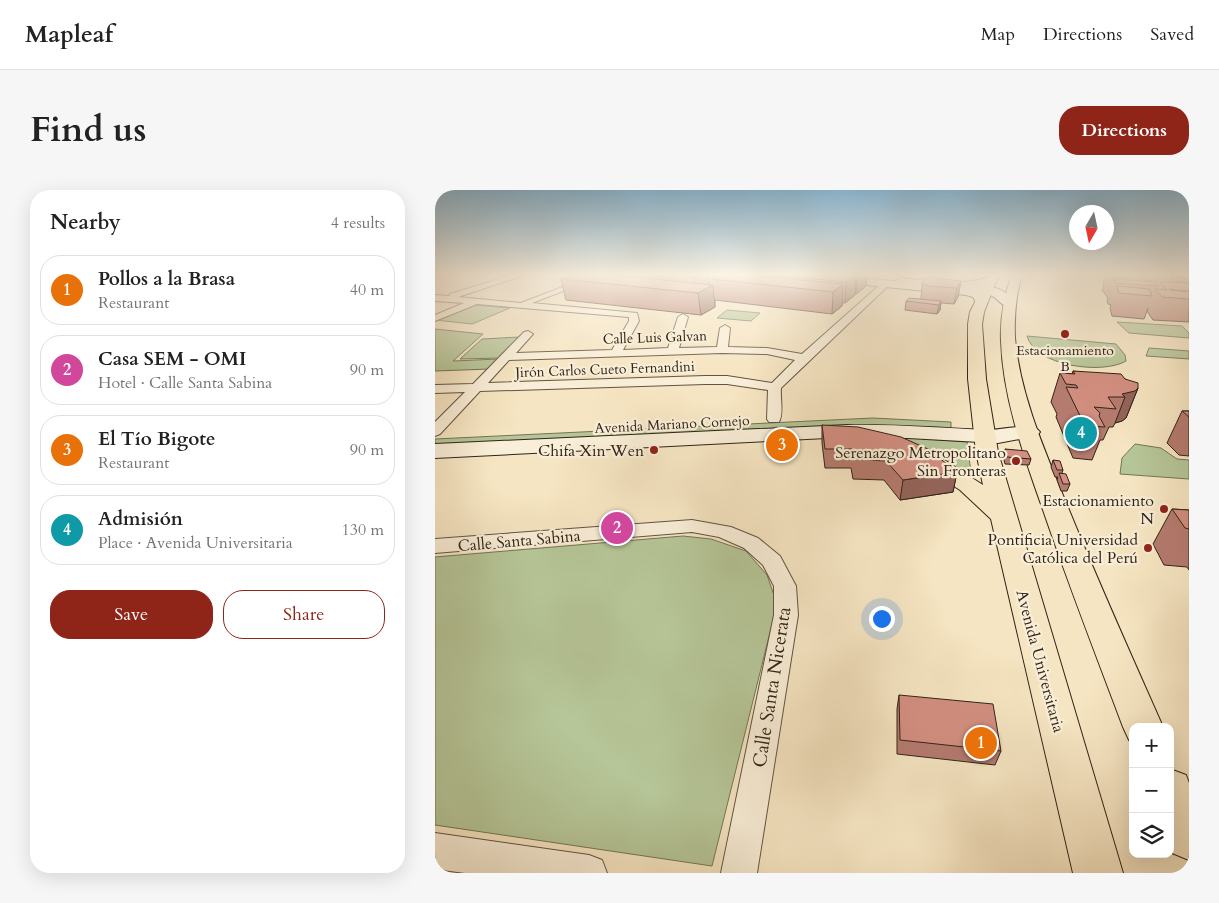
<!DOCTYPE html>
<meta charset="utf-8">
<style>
body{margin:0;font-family:Cardo,serif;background:#f6f6f6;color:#222}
.controls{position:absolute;right:15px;bottom:15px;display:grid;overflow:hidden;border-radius:10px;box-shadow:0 5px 20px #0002}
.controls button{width:45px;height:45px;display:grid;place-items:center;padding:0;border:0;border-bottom:1px solid #e0e0e0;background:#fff;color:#222;font:25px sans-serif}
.compass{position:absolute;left:634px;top:15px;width:45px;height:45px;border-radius:50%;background:#fff;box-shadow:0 5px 20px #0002;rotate:189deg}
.you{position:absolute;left:446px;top:428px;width:18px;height:18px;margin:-12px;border:4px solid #fff;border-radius:50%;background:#1a73e8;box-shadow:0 0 0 8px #1a73e833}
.badge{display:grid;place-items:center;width:32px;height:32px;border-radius:50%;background:#8f2418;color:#fff;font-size:16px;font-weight:700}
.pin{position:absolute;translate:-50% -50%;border:2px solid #fff;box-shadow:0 1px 5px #0006}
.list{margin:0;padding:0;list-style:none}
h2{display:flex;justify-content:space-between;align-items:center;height:65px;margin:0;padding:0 20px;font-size:21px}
h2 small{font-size:16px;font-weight:400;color:#767676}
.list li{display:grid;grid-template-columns:32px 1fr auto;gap:15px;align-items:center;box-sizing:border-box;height:70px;margin:0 10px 10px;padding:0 10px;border:1px solid #e0e0e0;border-radius:20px}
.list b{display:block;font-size:19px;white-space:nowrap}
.list p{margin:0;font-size:16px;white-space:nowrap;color:#767676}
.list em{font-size:16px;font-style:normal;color:#767676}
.actions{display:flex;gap:10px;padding:15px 20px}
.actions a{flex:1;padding:11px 0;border:1px solid #8f2418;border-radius:20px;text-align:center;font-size:18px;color:#8f2418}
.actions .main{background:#8f2418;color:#fff}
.icon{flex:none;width:28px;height:28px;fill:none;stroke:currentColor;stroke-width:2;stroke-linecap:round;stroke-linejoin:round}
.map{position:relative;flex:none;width:754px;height:683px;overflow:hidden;border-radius:20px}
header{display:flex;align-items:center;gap:30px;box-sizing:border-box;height:70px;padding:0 25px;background:#fff;border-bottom:1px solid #e0e0e0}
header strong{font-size:24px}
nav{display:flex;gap:28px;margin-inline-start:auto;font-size:18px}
.intro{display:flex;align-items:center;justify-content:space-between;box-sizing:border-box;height:120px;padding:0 30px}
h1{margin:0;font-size:35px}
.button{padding:12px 22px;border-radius:20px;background:#8f2418;color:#fff;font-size:18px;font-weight:700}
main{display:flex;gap:30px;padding:0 30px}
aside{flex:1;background:#fff;border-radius:20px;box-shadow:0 5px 20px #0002}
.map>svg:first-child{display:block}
.green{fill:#b6c698;stroke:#737558}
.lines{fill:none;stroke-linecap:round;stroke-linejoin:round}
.street-casing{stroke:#625442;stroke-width:2}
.secondary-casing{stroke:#302418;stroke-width:2}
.primary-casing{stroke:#302418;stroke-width:2}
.street{fill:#f9eed7;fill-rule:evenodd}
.secondary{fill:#f9eed7;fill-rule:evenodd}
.primary{fill:#f6e5c2;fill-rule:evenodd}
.wall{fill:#b57b6f;stroke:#302418}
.shaded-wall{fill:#94645a;stroke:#302418}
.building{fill:#d38f81;stroke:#302418}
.poi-dot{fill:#8f2418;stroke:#f9eed7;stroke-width:2}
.labels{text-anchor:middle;stroke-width:4.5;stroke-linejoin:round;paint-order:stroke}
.far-street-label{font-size:14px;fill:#302418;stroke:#f9eed7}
.far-poi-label{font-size:14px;fill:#302418;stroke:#f9eed7}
.poi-label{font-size:16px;fill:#302418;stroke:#f9eed7;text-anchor:end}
.street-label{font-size:16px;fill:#302418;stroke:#f9eed7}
.near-street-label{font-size:19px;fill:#302418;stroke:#f9eed7}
</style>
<header>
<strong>Mapleaf</strong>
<nav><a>Map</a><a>Directions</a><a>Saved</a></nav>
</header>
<div class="intro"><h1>Find us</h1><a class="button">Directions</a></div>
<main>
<aside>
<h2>Nearby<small>4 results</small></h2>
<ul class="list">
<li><span class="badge" style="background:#e8710a">1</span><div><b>Pollos a la Brasa</b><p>Restaurant</p></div><em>40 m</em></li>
<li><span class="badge" style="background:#d1479c">2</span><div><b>Casa SEM - OMI</b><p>Hotel · Calle Santa Sabina</p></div><em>90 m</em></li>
<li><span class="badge" style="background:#e8710a">3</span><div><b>El Tío Bigote</b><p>Restaurant</p></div><em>90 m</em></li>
<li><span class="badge" style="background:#0f9aa8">4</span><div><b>Admisión</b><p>Place · Avenida Universitaria</p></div><em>130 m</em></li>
</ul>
<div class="actions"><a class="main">Save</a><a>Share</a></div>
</aside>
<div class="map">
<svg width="754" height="683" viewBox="0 0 754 683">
<rect width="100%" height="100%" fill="#f6e5c2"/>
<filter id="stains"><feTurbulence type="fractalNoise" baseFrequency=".004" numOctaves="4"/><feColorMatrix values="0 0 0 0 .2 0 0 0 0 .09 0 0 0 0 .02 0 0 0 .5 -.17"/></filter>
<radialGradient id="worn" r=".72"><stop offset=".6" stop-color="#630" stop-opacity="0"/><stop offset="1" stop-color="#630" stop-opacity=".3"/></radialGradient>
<!-- green -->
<g class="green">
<polygon points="40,115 75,118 37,134 0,130"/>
<polygon points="292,120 325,123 316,131 282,128"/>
<polygon points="682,132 747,136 754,143 754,148 694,143"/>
<polygon points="0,139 48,144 18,171 63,169 55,179 0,181"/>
<path d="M592,146L681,154L690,165L691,171C667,185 600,176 592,146Z"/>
<polygon points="85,147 65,168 25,169 47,149"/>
<polygon points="714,158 754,161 754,169 711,166"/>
<polygon points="438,228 516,232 516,240 0,257 0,249"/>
<polygon points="439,245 532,252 537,290"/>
<polygon points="700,254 726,258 742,269 754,270 754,289 685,284 687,268"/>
<polygon points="248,346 276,349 311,361 332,385 342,414 277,676 0,635 0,367"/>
</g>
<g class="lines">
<defs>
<g id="street">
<polygon points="0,84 11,84 0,88"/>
<path d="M80,84H92L23,107L86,113L161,84H172L97,113L202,123L204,131L188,160L233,158L243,127L248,124L253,127L244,158L282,157L285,138L290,135L295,138L293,157L332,158L367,164L448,92L455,94L346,198C345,208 349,224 344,232H334L332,229L333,200L292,194H270L45,201L5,244L0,246V232L30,202L0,203V195L38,194L89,142L93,141L98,144L81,163L177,160L194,131V127L42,114L0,131V125L29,113L0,111V105L14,106L15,104ZM287,163L332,164L360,170L337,193L292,186H270L53,193L74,170Z"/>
<polygon points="257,330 296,337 323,348 345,366 361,396 363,425 322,683 286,683 339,425 339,396 328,375 309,358 284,347 257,342 0,363 0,349"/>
<polygon points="0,643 154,665 167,670 172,683 30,683 0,679"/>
</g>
<g id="secondary">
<path d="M346,84H384L522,97C530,91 559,96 568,101C573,104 576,108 579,113L573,117C563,114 563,105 547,103L552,111L546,115L542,114L538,107L531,105L351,87Z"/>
<path d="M412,235C459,234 505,238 552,240C567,240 587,234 601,238L605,242L601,246L563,253L473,248L412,247L0,268V254Z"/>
</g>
<g id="primary">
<path d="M554,84H564L549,122L547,134L551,189L563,262L688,683H638L556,329L525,300L481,272L478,267L481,262L489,260L497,262L548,295L541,262L533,189V134L535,122L548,96L511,99L466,94L460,91L466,88C495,91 524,96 552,88Z"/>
<path d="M577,84H587C581,105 579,126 580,148C585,204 609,259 630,310C661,387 695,462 728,537H698V552L694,550L688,537C661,465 633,393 608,320C589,266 568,209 566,151C565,128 569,106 577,84Z"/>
<polygon points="735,579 751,585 754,593 754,670 737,663 735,658"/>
</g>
</defs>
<!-- street casing -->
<use href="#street" class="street-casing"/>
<!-- secondary casing -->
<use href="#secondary" class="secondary-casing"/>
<!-- primary casing -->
<use href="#primary" class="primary-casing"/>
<!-- street -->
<use href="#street" class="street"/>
<!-- secondary -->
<use href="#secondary" class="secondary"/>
<!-- primary -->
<use href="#primary" class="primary"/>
</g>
<!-- wall -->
<g class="wall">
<polygon points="140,84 431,84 431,96 421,104 420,103 420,105 410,113 407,113 407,116 397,124 280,110 280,117 266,125 131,110 126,89"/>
<polygon points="671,84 754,84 754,132 718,130 712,121 713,118 709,129 677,126 675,118 676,115 673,114 672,110 673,108 667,100 669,96 668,94"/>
<polygon points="526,91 523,107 519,114 506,113 505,120 502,124 470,120 471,111 486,109 487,93"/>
<polygon points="638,181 690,189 703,198 691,228 687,231 680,233 678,237 674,237 668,250 665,250 657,270 638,268 621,227 622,224 616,212 625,183 637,184"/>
<polygon points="747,221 754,221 754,266 744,265 732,253"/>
<polygon points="387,235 522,282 518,302 465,310 449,290 418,289 416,278 390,278 387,253"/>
<polygon points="570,259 596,269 594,275 570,274 568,266"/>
<polygon points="618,270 628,280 627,283 635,294 632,301 626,301 622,290 623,287 620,287 616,277"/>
<polygon points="737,319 754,320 754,380 752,377 729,375 718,354"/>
<polygon points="464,505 566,561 560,575 462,564 462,519"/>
</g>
<!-- shaded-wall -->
<g class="shaded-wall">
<polygon points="266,84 273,84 274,97 278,95 280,117 266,125 263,103 261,103 259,87"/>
<polygon points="279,84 286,84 287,90 280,90"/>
<polygon points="422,84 431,84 431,96 421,104"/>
<polygon points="421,85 420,105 410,113 411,92"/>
<polygon points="526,91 523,107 519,114 522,98"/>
<polygon points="408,94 407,116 397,124 398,102"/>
<polygon points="506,111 505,120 502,124 504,115"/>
<polygon points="703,198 691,228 687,231 680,233 690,207 687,204"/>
<polygon points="522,282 518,302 465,310 468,290"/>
</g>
<!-- building -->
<g class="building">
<polygon points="140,84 168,84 278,95 263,103 126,89"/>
<polygon points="226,84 266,84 259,87"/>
<polygon points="288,84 304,84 408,94 398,102 277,89"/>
<polygon points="333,84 413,84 421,85 411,92"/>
<polygon points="677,84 693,84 697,88 679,87"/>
<polygon points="705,84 718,84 724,91 710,90"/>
<polygon points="733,84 744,84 748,87 736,86"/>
<polygon points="492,87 526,91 522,98 493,96 487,93"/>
<polygon points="736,88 754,89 754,92 739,91"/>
<polygon points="679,89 720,92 722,96 681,93"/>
<polygon points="725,92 754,93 754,101 734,99 734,100 754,102 754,109 727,107 720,99 732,100"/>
<polygon points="682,96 714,99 717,106 684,103"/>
<polygon points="474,108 506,111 504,115 471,111"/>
<polygon points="638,181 686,184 690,189 703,193 703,198 700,201 687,204 690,207 673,207 681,219 659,217 665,223 664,226 670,237 650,236 631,197 643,198 641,195 631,194 625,183 640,184"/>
<polygon points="747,221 754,221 754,227"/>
<polygon points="387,235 423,237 466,247 493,259 522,282 468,290 451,271 419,269 417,259 390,259"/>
<polygon points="570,259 592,261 596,269 572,267"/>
<polygon points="618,270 625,271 628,280 622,280"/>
<polygon points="624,283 631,284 635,294 628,294"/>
<polygon points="737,319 754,320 754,339 750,338"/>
<polygon points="464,505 558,514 566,561 465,550"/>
</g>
<!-- sky -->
<linearGradient id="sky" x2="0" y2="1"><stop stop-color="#8ab8d5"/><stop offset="0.47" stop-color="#fbf3e4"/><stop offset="1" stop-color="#fbf3e4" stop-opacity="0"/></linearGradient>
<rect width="754" height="180" fill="url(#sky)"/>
<!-- markers -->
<g class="poi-dot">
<circle cx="630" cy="144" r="5"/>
<circle cx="219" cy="260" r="5"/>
<circle cx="581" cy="271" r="5"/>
<circle cx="729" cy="319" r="5"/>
<circle cx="713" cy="358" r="5"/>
</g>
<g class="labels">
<!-- far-street labels -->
<g class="far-street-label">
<text transform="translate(220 147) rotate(-2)" y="5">Calle Luis Galvan</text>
<text transform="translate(170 179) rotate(-2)" y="5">Jirón Carlos Cueto Fernandini</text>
<text transform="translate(237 234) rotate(-3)" y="5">Avenida Mariano Cornejo</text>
</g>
<!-- far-poi labels -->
<g class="far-poi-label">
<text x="630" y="165">Estacionamiento<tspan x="630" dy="16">B</tspan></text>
</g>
<!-- poi labels -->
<g class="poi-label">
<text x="209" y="266">Chifa Xin Wen</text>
<text x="571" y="268">Serenazgo Metropolitano<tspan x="571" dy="18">Sin Fronteras</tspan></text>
<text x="719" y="316">Estacionamiento<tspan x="719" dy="18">N</tspan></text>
<text x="703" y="355">Pontificia Universidad<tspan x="703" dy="18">Católica del Perú</tspan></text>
</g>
<!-- street labels -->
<g class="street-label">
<text transform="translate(84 350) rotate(-5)" y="6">Calle Santa Sabina</text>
<text transform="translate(606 471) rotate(75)" y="6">Avenida Universitaria</text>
</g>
<!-- near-street labels -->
<g class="near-street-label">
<text transform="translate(336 497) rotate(-81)" y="7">Calle Santa Nicerata</text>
</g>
</g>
<rect width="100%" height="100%" filter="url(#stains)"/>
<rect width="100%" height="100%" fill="url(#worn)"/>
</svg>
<div class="controls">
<button>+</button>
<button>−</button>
<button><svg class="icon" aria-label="layers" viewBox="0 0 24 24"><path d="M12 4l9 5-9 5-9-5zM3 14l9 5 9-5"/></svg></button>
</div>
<svg class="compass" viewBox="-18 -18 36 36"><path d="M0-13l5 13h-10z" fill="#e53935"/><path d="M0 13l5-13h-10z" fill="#767676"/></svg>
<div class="you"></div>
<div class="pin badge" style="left:546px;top:553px;background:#e8710a">1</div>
<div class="pin badge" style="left:182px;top:338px;background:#d1479c">2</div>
<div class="pin badge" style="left:347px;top:255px;background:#e8710a">3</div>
<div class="pin badge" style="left:646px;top:243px;background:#0f9aa8">4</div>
</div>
</main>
